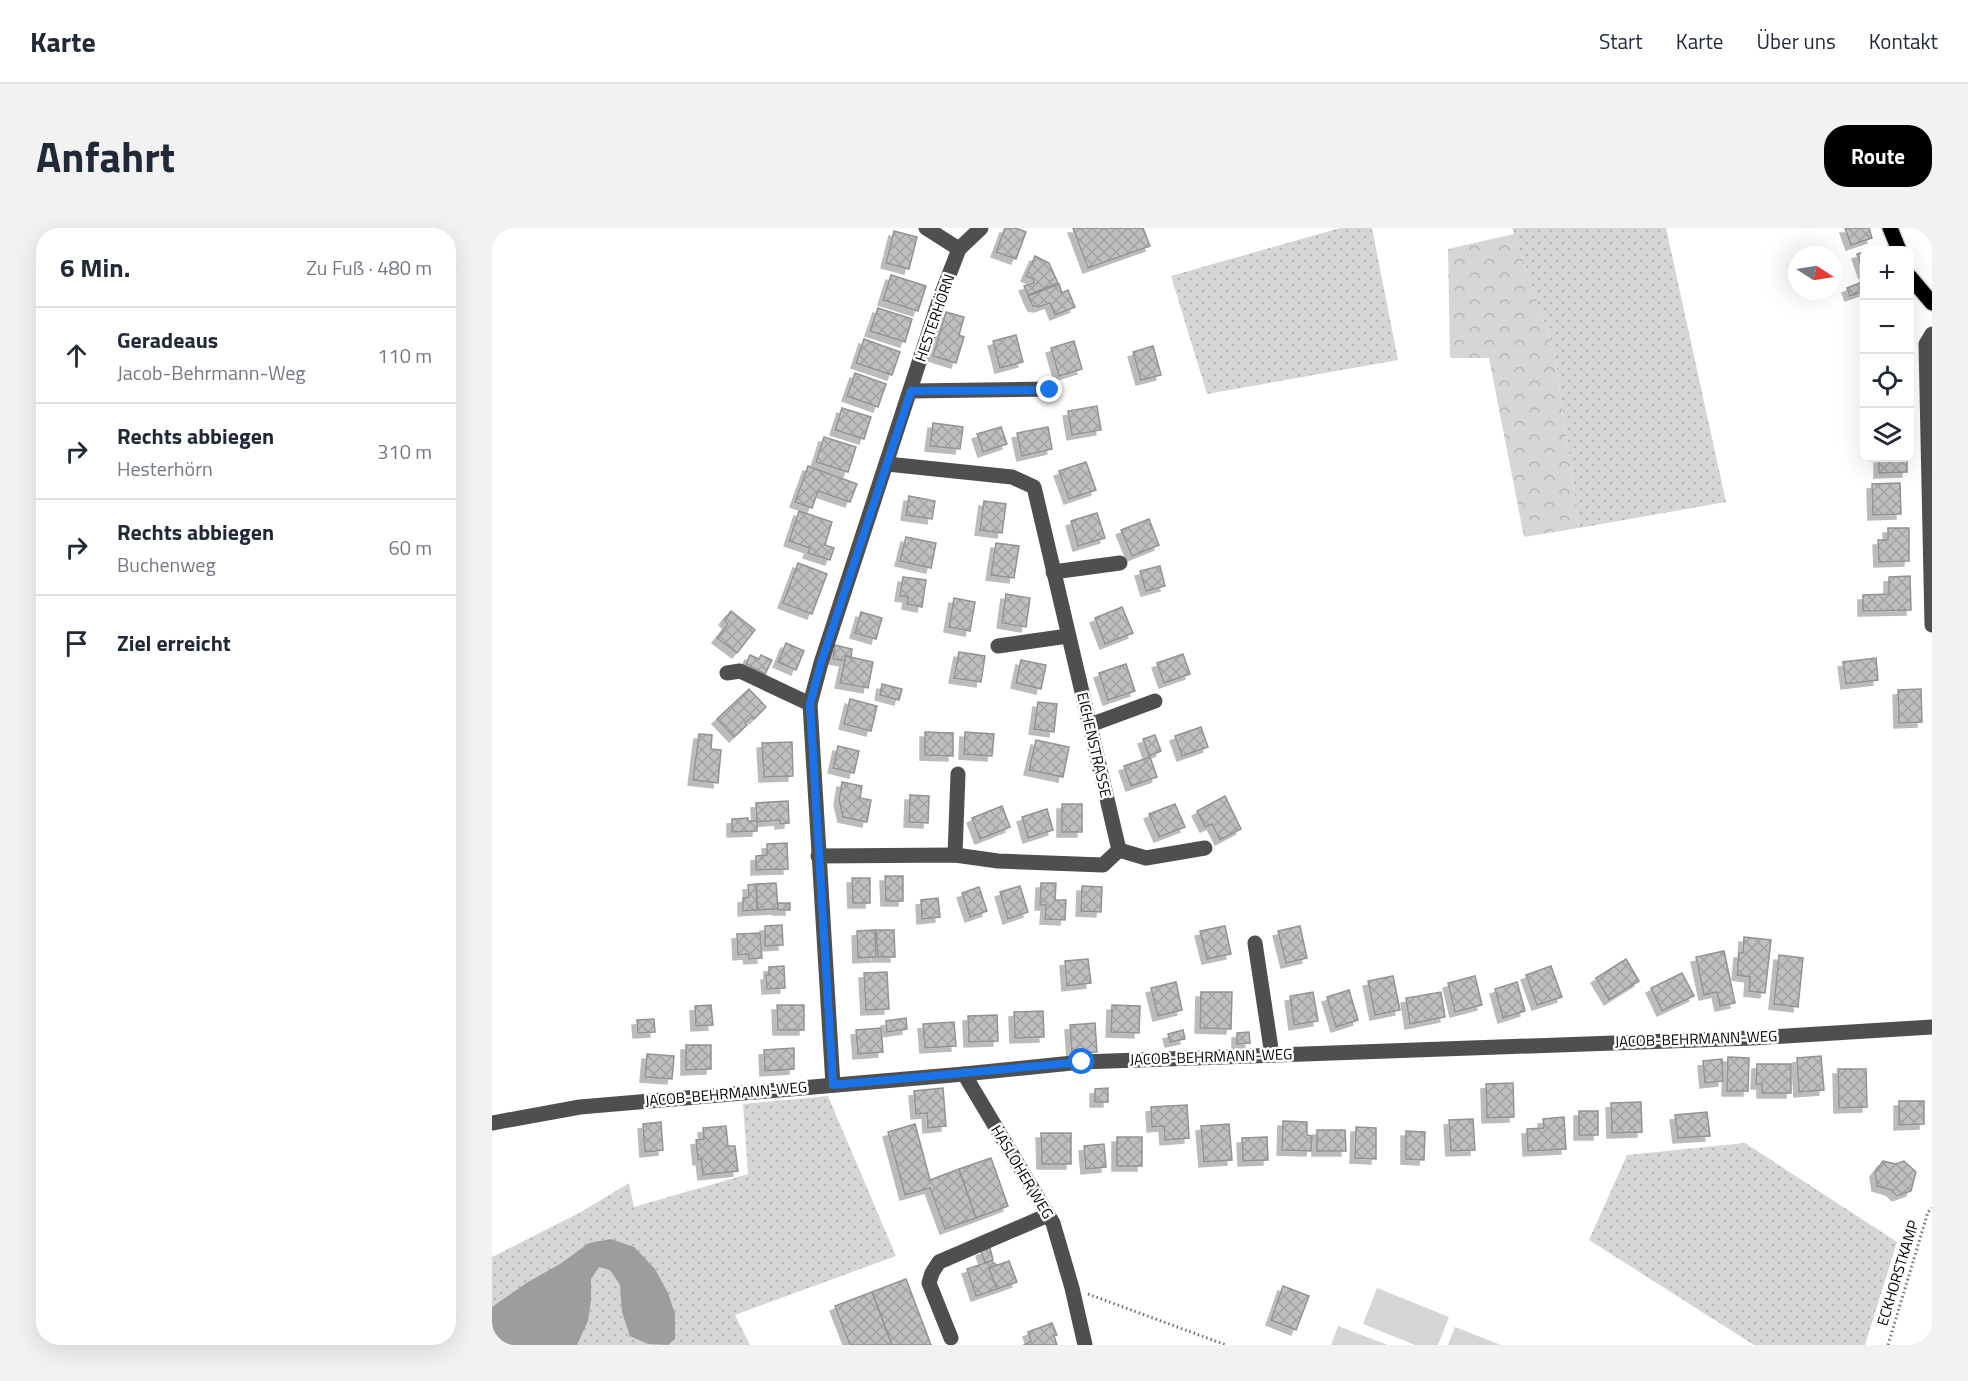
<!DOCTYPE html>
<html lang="de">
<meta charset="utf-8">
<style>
body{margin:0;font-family:"Titillium Web",sans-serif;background:#f2f2f3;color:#1f2937}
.controls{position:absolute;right:18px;top:18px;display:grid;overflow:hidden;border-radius:12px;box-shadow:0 6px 24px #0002}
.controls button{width:54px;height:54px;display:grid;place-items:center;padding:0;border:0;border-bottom:2px solid #e0e1e3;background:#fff;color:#1f2937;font:30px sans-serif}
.compass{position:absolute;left:1296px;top:18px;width:54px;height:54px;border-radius:50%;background:#fff;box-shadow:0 6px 24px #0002;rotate:102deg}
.stop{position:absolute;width:18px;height:18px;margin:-14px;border:4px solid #1a73e8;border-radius:50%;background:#fff}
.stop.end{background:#1a73e8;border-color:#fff;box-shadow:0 2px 6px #0008}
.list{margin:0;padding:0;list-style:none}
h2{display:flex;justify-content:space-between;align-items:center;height:78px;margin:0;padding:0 24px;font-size:26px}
h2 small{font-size:20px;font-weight:400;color:#747a83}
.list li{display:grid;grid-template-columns:39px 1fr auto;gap:18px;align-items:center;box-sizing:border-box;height:96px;padding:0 24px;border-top:2px solid #e0e1e3}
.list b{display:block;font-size:22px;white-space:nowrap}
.list p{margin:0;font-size:20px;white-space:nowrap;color:#747a83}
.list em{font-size:20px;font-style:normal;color:#747a83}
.icon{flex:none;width:33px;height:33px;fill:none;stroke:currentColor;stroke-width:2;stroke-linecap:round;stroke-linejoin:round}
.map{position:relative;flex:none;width:1440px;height:1117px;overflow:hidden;border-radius:24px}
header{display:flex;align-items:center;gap:36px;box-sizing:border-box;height:84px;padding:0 30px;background:#fff;border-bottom:2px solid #e0e1e3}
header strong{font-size:28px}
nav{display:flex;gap:33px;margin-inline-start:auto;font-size:21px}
.intro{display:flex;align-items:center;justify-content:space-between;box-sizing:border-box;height:144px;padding:0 36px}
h1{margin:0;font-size:42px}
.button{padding:15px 27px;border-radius:24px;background:#000;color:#fff;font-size:21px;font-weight:700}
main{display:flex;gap:36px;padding:0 36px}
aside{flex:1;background:#fff;border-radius:24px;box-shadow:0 6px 24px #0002}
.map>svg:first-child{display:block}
.grass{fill:url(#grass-dots)}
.forest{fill:url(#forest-crowns)}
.pitch{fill:#d6d6d6}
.water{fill:#9d9d9d}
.building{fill:url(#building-cross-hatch);stroke:#939393;stroke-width:1.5;filter:url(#shadow)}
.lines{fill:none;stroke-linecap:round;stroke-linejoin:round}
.major-casing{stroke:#dbdbdb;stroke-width:18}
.path{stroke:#717171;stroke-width:3;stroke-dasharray:1.5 3;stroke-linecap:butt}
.minor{stroke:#4f4f4f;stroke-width:15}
.major{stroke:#000;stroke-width:15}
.route{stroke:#1a73e8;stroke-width:8}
.labels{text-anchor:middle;stroke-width:5;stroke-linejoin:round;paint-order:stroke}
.street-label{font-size:15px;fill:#000;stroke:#fff}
</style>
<header>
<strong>Karte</strong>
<nav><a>Start</a><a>Karte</a><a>Über uns</a><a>Kontakt</a></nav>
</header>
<div class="intro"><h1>Anfahrt</h1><a class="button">Route</a></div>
<main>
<aside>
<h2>6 Min.<small>Zu Fuß · 480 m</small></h2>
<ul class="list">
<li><svg class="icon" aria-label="ahead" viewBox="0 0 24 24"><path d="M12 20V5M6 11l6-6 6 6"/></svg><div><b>Geradeaus</b><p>Jacob-Behrmann-Weg</p></div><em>110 m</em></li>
<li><svg class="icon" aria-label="right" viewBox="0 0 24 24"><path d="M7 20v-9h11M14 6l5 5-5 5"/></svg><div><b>Rechts abbiegen</b><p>Hesterhörn</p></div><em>310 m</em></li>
<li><svg class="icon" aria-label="right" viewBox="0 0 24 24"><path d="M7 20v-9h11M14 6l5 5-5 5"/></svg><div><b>Rechts abbiegen</b><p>Buchenweg</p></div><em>60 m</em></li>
<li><svg class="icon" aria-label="arrive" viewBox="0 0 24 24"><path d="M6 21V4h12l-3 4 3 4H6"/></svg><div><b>Ziel erreicht</b></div></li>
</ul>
</aside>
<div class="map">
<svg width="1440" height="1117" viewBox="0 0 1440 1117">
<defs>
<pattern id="grass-dots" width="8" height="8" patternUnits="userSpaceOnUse" patternTransform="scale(1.5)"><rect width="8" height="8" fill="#d6d6d6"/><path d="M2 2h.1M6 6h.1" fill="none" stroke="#b6b6b6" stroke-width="1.8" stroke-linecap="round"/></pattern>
<pattern id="forest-crowns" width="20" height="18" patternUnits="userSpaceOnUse" patternTransform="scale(1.5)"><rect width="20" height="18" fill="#d6d6d6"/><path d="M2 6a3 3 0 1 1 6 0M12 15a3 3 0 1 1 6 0" fill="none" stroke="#b6b6b6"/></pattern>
<pattern id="building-cross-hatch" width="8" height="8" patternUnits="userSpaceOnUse" patternTransform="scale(1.5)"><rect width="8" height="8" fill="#bfbfbf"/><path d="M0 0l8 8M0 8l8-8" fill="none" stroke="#a2a2a2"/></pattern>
<filter id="shadow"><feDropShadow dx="-5" dy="5" stdDeviation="0" flood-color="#0004"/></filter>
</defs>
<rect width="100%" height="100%" fill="#fff"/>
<!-- grass -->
<g class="grass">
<polygon points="848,0 880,0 906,132 715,166 679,48"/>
<polygon points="1020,0 1174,0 1234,274 1087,300 1062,123"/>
<polygon points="336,868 404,1028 243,1087 258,1117 0,1117 0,1029 89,984 137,955 142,979 256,946 251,876"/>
<polygon points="1253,915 1405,1014 1373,1117 1262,1117 1097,1012 1135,927"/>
</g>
<!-- forest -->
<polygon class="forest" points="1022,6 1062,123 1087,300 1032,309 997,130 958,130 956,21"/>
<!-- pitch -->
<g class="pitch">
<polygon points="885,1060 957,1089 946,1117 923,1117 871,1096"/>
<polygon points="846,1098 896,1117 839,1117"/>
<polygon points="963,1099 1009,1117 956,1117"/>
</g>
<!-- water -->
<polygon class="water" points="119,1011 142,1019 163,1041 176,1065 183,1086 183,1111 176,1117 156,1116 138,1108 130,1084 128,1057 118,1042 107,1039 99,1051 99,1072 96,1093 85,1117 0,1117 0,1079 36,1054 68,1036 97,1015"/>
<!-- building -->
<g class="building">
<polygon points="513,0 524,0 534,4 524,31 504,24"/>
<polygon points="581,0 651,0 658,18 596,40"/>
<polygon points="1353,0 1377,0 1380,10 1359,17"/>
<polygon points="402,3 425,9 417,41 394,35"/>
<polygon points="1372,24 1372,46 1365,26"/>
<polygon points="543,28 557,35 566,55 536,67 532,58 542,55 541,51 534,48"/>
<polygon points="399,47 434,58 426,83 391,72"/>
<polygon points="1370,54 1372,63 1358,68 1355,60"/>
<polygon points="567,56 570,65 576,62 583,79 563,87 558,75 547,79 541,78 536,68"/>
<polygon points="386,80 420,91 413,114 378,103"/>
<polygon points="454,84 472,89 467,107 472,109 464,135 441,128"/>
<polygon points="524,107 531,134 508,140 501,113"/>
<polygon points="372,111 408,124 400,147 364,135"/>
<polygon points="582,113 590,141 567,148 559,120"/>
<polygon points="661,118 669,147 649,152 641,124"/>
<polygon points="363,145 394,156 386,179 355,168"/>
<polygon points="605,178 609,202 580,207 576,183"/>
<polygon points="350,180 379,189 372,211 343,202"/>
<polygon points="441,195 471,199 468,221 438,218"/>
<polygon points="509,199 515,216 491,224 485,206"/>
<polygon points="556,199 560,221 530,228 525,205"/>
<polygon points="332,209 364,219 356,244 324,234"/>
<polygon points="1387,230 1415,230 1415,244 1387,245"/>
<polygon points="594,234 604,262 577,271 567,243"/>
<polygon points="316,238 365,256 358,274 326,263 320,280 303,274"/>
<polygon points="1408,255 1409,286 1381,287 1380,256"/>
<polygon points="417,268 443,273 440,291 414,287"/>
<polygon points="492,273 514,276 510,305 488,302"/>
<polygon points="307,283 340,294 333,317 342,320 338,332 316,325 318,320 297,313"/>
<polygon points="605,285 613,310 586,318 579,293"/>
<polygon points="657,291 667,317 640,328 629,302"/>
<polygon points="1396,300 1417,300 1417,333 1387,334 1386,312 1396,312"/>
<polygon points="414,309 444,315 439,340 408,333"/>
<polygon points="504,315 527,318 522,350 499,347"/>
<polygon points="306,335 335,346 320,386 291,375"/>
<polygon points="668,338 673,358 654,363 648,343"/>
<polygon points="1418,348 1419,382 1371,383 1371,367 1397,366 1397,349"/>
<polygon points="411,349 434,352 430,379 415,376 416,369 408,368"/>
<polygon points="514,366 538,370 534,399 510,395"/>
<polygon points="462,370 483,374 478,403 457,399"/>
<polygon points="630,379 641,405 613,416 603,390"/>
<polygon points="239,383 263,402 245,425 225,410 236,396 232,392"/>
<polygon points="369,384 390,390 384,411 363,405"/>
<polygon points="294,415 312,423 304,442 286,434"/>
<polygon points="343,417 360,421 359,429 354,428 353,433 341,431"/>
<polygon points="467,424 493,428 489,454 462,450"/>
<polygon points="691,426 698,446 672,455 665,435"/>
<polygon points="258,427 267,431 269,427 280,432 273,446 254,436"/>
<polygon points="354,428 381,434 376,460 348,455"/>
<polygon points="1384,430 1386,452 1354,456 1351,434"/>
<polygon points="529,432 554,437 549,461 524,455"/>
<polygon points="634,436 643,463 616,472 607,445"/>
<polygon points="390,456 410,461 407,472 388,467"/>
<polygon points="257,461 274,479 262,491 260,489 253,495 255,497 242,509 225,491"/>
<polygon points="1429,461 1430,494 1407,495 1406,462"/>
<polygon points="358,471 385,478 379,503 352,496"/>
<polygon points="546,474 565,476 562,504 542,501"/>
<polygon points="709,499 716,519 690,528 683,508"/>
<polygon points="433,504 461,505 461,528 433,527"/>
<polygon points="473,504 502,506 500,528 472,526"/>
<polygon points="207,506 220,507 219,521 229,522 226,555 201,552"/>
<polygon points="663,507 669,523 657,528 651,511"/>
<polygon points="544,512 577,519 571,549 537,542"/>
<polygon points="300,514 301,548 272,549 270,515"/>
<polygon points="346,518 367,523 362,545 341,540"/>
<polygon points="658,529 665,549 639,558 632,538"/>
<polygon points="350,554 370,558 368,570 379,572 375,594 351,589 347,572"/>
<polygon points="418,567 437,568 436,595 417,594"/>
<polygon points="733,568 749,601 728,612 720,596 713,599 705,583"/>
<polygon points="296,573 297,595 288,596 288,592 265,594 264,575"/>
<rect x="570" y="576" width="20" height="28"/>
<polygon points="683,576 693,599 667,609 657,586"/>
<polygon points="510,578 518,599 488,611 480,590"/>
<polygon points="555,581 561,602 536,610 530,589"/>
<polygon points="256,590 256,593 265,593 265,603 240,604 240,591"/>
<polygon points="295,615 296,641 264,642 264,628 275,627 275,616"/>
<polygon points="393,648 411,648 411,673 394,673"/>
<polygon points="360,650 378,650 378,675 361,675"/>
<polygon points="284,655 286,681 266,682 264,656"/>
<polygon points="549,655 564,655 563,672 574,672 573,692 553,691 554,677 548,677"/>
<polygon points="264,656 265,682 251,683 251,670 257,669 256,657"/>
<polygon points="528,658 536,684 516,691 508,664"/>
<polygon points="590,658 610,659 609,684 589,683"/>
<polygon points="487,659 495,683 478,689 470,665"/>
<polygon points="446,670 448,689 430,691 429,672"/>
<rect x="286" y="675" width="12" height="7"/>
<polygon points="290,697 291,717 273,718 273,698"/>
<polygon points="733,698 739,726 715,731 708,703"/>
<polygon points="808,698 815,730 794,735 786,703"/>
<polygon points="383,702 384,729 366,730 365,703"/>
<polygon points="384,702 402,702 403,729 386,729"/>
<polygon points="268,705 270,730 257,731 256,726 246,727 245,706"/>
<polygon points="1252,709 1279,712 1273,765 1257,763 1258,749 1245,747 1247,725 1251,725"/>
<polygon points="1232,723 1243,775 1228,778 1225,764 1212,767 1204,729"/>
<polygon points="1287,727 1311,730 1306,779 1282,776"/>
<polygon points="596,731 599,755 575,758 573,733"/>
<polygon points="1134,731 1147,753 1117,772 1104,750"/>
<polygon points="292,738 293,760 275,761 274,747 277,747 277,739"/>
<polygon points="1059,738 1070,769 1045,777 1034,747"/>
<polygon points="395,744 397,781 374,782 372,745"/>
<polygon points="1190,745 1202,768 1170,783 1159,760"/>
<polygon points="901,748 908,782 883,787 876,753"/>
<polygon points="983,748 990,777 963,784 956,755"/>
<polygon points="684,754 690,782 666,788 659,760"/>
<polygon points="1025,754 1033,783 1011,790 1003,761"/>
<polygon points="857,762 866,792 844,799 835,769"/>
<polygon points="709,764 740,764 739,801 708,800"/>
<polygon points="821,764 826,793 802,797 798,768"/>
<polygon points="949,764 953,789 918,796 914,770"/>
<polygon points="219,777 221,797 204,798 203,778"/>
<polygon points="285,777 312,777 312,802 286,802"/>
<polygon points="620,777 648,778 647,805 619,804"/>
<polygon points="551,783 552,809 523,810 522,784"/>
<polygon points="505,787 506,813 477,814 476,788"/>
<polygon points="414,790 415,801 395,804 394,793"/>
<polygon points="162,791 163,804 146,805 145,792"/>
<polygon points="462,794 464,818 433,820 431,796"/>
<polygon points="603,795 605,824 580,825 578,797"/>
<polygon points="389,800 391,824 366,826 364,802"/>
<polygon points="691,802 693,811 678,814 676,806"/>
<polygon points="757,804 758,815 745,816 745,805"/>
<polygon points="194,817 219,817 219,841 194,842"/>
<polygon points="302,820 302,841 273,843 272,822"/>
<polygon points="155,826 182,828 180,851 153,849"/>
<polygon points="1329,828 1332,862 1307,864 1305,830"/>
<polygon points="1236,829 1257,830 1256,863 1235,863"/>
<polygon points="1230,831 1231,853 1213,855 1211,833"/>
<polygon points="1265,836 1299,836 1299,865 1270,865 1270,856 1264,856"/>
<polygon points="1346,841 1374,841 1375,879 1347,880"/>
<polygon points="1021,855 1022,889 995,890 994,856"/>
<polygon points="451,860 454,898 436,900 435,885 424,886 422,863"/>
<polygon points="616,860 616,874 603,874 603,861"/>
<polygon points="1407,873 1432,873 1432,896 1407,897"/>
<polygon points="1149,874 1150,904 1120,905 1119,875"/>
<polygon points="695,877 697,910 673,912 672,898 660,899 659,879"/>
<rect x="1087" y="883" width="19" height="24"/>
<polygon points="1215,884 1218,908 1186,910 1183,887"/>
<polygon points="1072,889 1074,921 1036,923 1035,901 1052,900 1051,891"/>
<polygon points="981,891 983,922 959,923 957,892"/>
<polygon points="791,893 815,894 815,907 820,908 819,923 790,922"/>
<polygon points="169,894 171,922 153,924 151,896"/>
<polygon points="423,896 438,952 467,941 484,990 453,1001 438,960 413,967 396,904"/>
<polygon points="737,896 740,932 712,934 709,898"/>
<polygon points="234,898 236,918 243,918 246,943 211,947 209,931 206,932 204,912 212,911 211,900"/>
<polygon points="864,899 884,900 884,931 863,930"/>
<polygon points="825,902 853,902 854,923 825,923"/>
<polygon points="914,903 933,904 932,932 914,931"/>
<polygon points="549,905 579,905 579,936 550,936"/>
<rect x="625" y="909" width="25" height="29"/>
<polygon points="775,909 776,932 751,933 750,910"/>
<polygon points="612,916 614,939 594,941 592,918"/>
<polygon points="499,930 516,978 484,990 467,941"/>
<polygon points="1391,933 1404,936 1412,933 1424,944 1419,963 1405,968 1399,962 1385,958 1383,944"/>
<polygon points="498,1020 501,1032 493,1035 489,1023"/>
<polygon points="499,1033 505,1037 497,1040 505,1061 484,1068 475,1041"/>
<polygon points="517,1033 525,1054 505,1061 497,1040"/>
<polygon points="414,1051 439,1117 400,1117 380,1064"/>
<polygon points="791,1058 817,1068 804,1102 779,1092"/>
<polygon points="380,1064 400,1117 358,1117 343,1078"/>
<polygon points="560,1095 565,1107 562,1108 565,1117 532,1117 539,1113 536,1104"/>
</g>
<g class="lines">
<defs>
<g id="major">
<polyline points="1398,0 1407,22"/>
<polyline points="1418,49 1440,75"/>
</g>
</defs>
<!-- major casing -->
<use href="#major" class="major-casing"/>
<!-- path -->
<g class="path">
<polyline points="596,1066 734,1117"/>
<polyline points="1396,1117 1436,984 1440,980"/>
</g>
<!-- minor -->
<g class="minor">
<polyline points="434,0 467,21"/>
<polyline points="1440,106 1434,116 1440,397"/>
<polyline points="419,163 558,161"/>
<polyline points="561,344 628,335"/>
<polyline points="506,418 576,408"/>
<polyline points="235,445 248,443 318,476"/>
<polyline points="598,497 663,473"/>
<polyline points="627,622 654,630 713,620"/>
<polyline points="463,627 466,546"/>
<polyline points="326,628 463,627 506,633 611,637 627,622 542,259 520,249 395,236"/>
<polyline points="763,715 780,827"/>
<polyline points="472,846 561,995 580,1060 593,1117"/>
<polyline points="341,857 318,476 329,435 448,70 467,21 489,0"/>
<polyline points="0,895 88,879 472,846 590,834 1260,810 1440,799"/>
<polyline points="459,1110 437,1055 440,1045 447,1034 556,987"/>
</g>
<!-- major -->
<use href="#major" class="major"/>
</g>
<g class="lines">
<!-- route -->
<polyline class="route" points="558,162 419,163 329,435 318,476 341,857 590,834"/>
</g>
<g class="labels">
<!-- street labels -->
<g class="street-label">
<text transform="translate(443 90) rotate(-71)" y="5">HESTERHÖRN</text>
<text transform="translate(602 517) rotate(77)" y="5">EICHENSTRASSE</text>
<text transform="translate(1204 811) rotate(-2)" y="5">JACOB-BEHRMANN-WEG</text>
<text transform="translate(719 829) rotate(-2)" y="5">JACOB-BEHRMANN-WEG</text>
<text transform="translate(234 866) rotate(-5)" y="5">JACOB-BEHRMANN-WEG</text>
<text transform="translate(530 944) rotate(59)" y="5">HASLOHER WEG</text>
<text transform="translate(1406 1045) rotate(-73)" y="5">ECKHORSTKAMP</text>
</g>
</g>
</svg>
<div class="controls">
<button>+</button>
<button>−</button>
<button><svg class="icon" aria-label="locate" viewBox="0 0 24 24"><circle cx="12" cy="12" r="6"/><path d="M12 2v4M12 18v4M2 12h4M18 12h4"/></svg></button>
<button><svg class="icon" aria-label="layers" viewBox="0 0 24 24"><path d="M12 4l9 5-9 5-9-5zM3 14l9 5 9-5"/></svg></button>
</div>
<svg class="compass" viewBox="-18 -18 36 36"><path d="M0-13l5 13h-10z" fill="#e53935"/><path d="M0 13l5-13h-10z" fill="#747a83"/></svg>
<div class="stop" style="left:590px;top:834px"></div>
<div class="stop end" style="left:558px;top:162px"></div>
</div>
</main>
